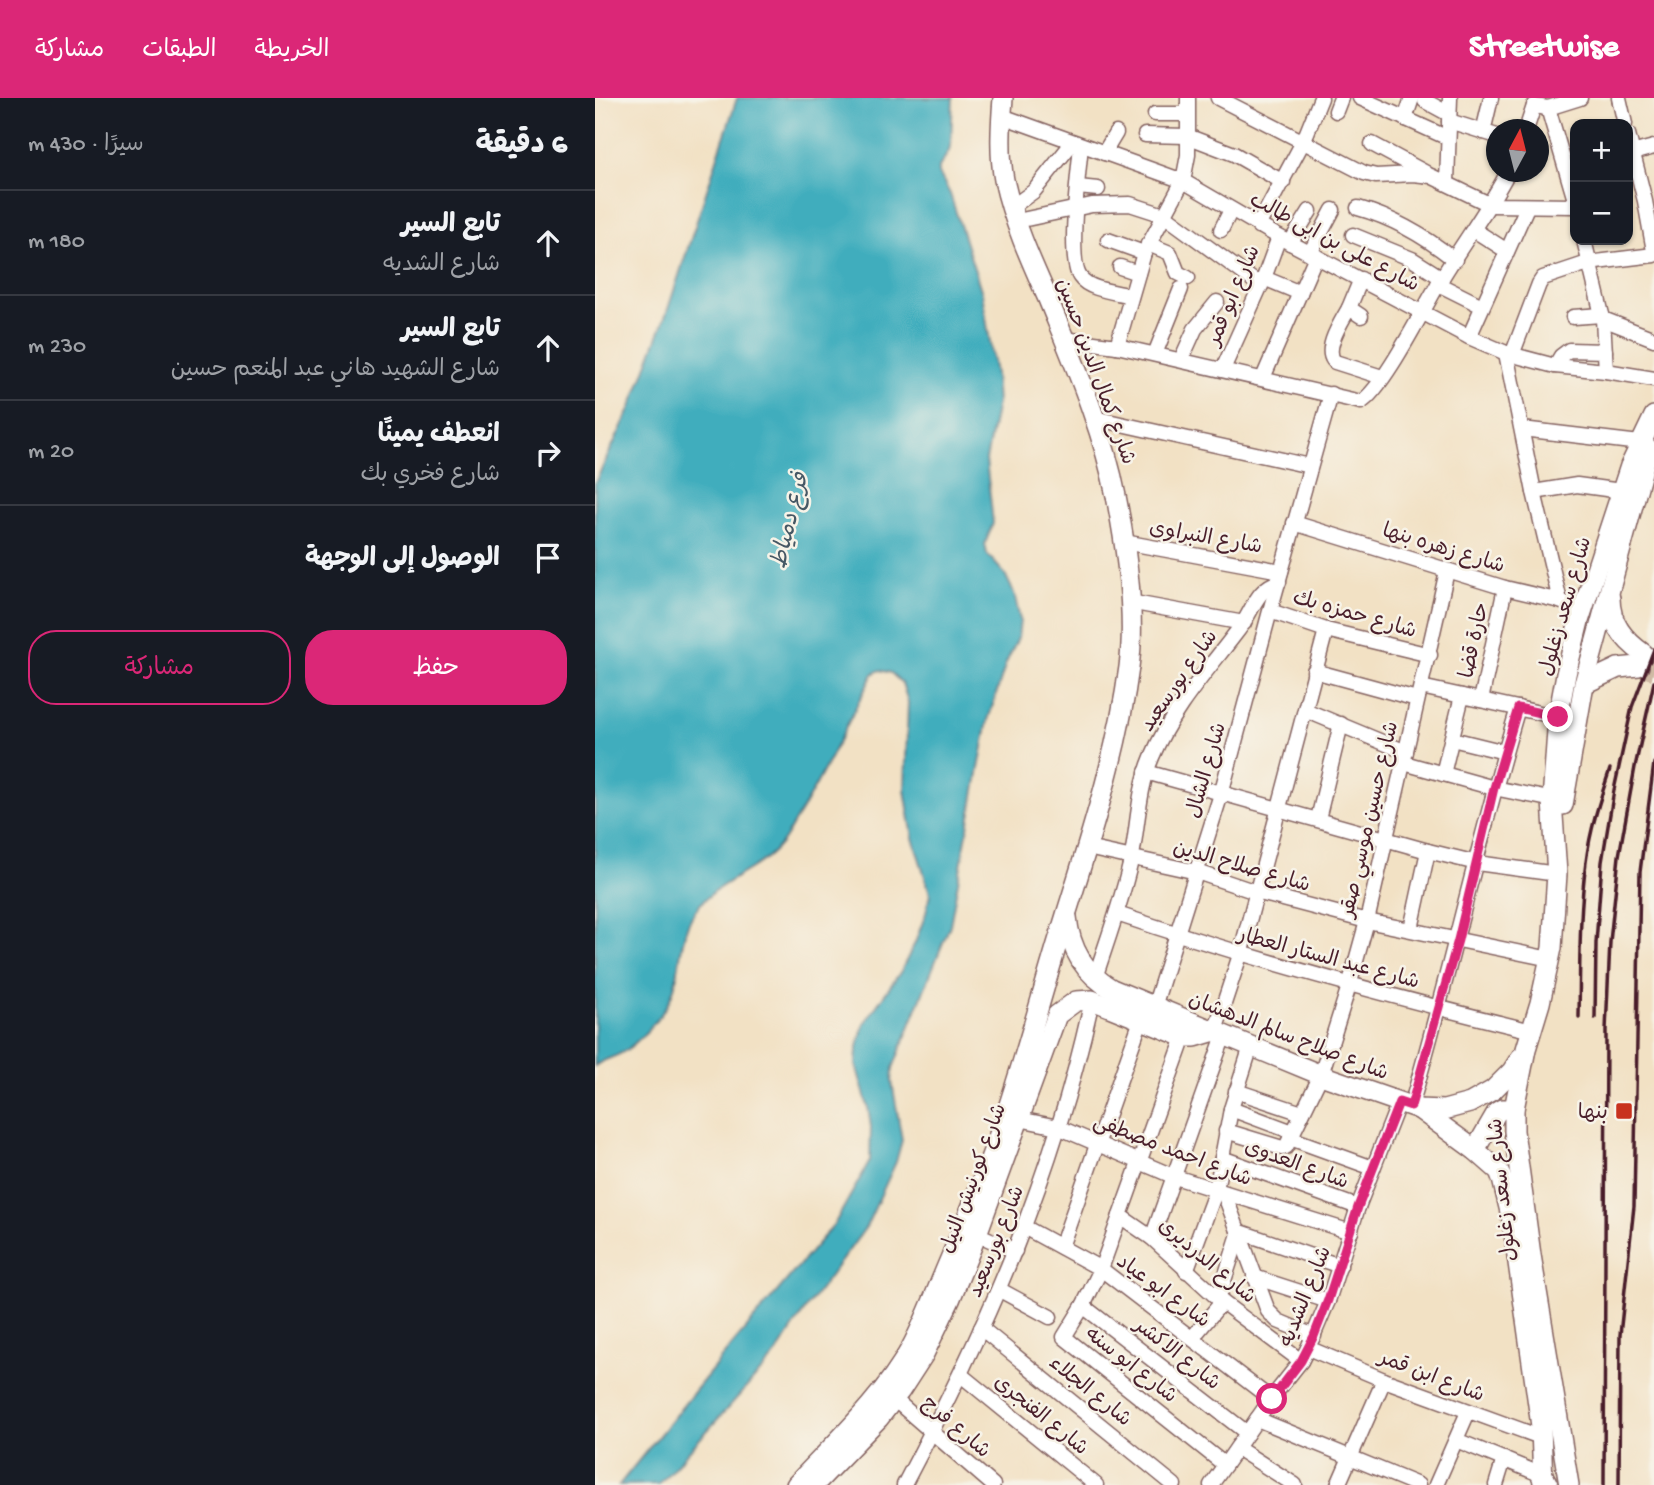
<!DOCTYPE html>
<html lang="ar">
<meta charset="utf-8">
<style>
body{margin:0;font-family:"Gochi Hand","Playpen Sans Arabic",sans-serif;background:#20242c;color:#f1f3f6;direction:rtl}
.controls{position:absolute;right:21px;top:21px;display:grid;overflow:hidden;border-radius:14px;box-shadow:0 2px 5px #0004}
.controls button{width:63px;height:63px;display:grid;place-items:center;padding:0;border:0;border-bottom:2px solid #363941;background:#171b24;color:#f1f3f6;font:35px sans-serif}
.compass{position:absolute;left:891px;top:21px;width:63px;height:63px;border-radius:50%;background:#171b24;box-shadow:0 2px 5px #0004;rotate:7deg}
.stop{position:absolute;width:21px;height:21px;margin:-16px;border:5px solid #db2777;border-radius:50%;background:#fff}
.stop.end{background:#db2777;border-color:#fff;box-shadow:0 2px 7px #0008}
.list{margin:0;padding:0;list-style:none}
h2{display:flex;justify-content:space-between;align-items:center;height:91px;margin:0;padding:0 28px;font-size:30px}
h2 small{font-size:23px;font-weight:400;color:#9ea1a6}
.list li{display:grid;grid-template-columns:46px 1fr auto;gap:21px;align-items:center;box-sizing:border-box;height:105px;padding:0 28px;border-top:2px solid #363941}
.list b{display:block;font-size:26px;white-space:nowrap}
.list p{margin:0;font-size:23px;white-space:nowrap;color:#9ea1a6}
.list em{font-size:23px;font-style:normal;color:#9ea1a6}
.actions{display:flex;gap:14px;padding:21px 28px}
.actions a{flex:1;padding:16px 0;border:2px solid #db2777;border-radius:28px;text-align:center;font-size:24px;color:#db2777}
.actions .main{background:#db2777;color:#fff}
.icon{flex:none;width:38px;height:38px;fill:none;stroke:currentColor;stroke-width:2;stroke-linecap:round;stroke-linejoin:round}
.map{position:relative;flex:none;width:1059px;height:1387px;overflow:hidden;direction:ltr}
header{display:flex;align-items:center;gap:42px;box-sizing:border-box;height:98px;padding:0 35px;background:#db2777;color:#fff}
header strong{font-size:33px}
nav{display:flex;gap:38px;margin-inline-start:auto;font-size:24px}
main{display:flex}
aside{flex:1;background:#171b24}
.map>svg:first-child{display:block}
.water{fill:#3fadbd;stroke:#446674;stroke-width:2}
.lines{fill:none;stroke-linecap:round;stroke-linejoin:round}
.major-tunnel{stroke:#d0baa5;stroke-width:19;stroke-dasharray:19 10;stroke-linecap:butt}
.minor-casing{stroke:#856361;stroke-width:17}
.major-casing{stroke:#856361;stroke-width:22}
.highway-casing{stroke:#856361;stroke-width:24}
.minor{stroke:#fff;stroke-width:14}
.major{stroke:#fff;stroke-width:19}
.highway{stroke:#fff;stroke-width:21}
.rail{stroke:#4a1f2b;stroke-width:3.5}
.route{stroke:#db2777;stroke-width:9}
.poi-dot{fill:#c8321e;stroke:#f7f3e8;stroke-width:2.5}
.labels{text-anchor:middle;stroke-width:5;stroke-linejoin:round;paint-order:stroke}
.street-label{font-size:21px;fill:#4a1f2b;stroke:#f7f3e8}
.poi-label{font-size:21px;fill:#4a1f2b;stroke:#f7f3e8;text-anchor:end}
.water-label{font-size:23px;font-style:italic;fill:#465865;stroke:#f7f3e8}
</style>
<header>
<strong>Streetwise</strong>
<nav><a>الخريطة</a><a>الطبقات</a><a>مشاركة</a></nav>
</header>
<main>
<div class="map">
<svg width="1059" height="1387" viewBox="0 0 1059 1387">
<rect width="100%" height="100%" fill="#f7f3e8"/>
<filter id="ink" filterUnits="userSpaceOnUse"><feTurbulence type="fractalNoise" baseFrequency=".0143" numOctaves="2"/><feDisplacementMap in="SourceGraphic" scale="14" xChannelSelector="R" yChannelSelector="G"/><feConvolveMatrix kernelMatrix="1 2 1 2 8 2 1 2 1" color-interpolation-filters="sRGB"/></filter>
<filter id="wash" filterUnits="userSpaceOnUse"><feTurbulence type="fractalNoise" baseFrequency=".00686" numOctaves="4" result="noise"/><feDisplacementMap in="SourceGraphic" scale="28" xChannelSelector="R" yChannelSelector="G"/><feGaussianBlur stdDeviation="1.57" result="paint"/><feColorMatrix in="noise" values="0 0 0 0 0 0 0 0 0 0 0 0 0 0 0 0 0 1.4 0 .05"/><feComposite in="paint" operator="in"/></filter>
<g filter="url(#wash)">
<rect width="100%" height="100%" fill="#f2e1c4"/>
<!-- water -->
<path class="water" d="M142,0H358L356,43L354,53L344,69V75L355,96L387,195L400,276L402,305L391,362L398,425L390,446L392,456L410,476L419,495L425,522L423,540L411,565L393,622L355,827L298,970L297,984L307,1042L301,1064L271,1129L210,1212L179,1259L64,1386L24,1387L133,1252L240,1125L275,1063L276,1029L273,1009L261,967L262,951L269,926L306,873L320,845L331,815L335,795L318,740L310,692L313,604L307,585L296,575L285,572L278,576C253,623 231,673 203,718C196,728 191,741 182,750C157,777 114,785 96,820C82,847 87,880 72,907C65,920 41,947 28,954C19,960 8,961 0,968V385L37,307L73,211Z"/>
</g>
<g filter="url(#ink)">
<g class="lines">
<!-- major-tunnel -->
<polyline class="major-tunnel" points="1044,568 1059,573"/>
<defs>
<g id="minor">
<polyline points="623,0 769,75 781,78 818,76 836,78 896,107 980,108"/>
<polyline points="765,0 853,40"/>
<polyline points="1024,0 1030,26"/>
<polyline points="830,3 854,16"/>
<polyline points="939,8 953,10 985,0"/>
<polyline points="953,10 980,102"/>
<polyline points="741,13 746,0"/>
<polyline points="560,16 592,16"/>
<polyline points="407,18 588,83 684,139 874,239 911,255 960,268 1011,273 1059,281"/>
<polyline points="810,21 817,0"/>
<polyline points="854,23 902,38"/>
<polyline points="931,32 939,8"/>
<polyline points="888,34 896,0"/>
<polyline points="1033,36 1050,103 1059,153"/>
<polyline points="550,37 592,38 639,56 688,84"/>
<polyline points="777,46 831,75"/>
<path d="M486,47C484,71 472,161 485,179C494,192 521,194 536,198"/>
<polyline points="509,55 521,35"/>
<polyline points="1037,55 1059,49"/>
<polyline points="852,84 855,0"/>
<polyline points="483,89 503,91"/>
<polyline points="417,109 439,93 478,44"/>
<path d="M763,110C799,120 831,139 860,162"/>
<polyline points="422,123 497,107 535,106 569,117 666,188"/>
<polyline points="663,128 709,42 726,0"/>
<polyline points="626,132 636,112"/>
<polyline points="879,132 912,153"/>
<polyline points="758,137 817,161 847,180"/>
<polyline points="513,142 549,155"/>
<polyline points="989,142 1008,221 1011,273"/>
<polyline points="695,145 715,113"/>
<polyline points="553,146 575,155 583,175 593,180"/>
<polyline points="715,155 738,112"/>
<polyline points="525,169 543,175"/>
<polyline points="669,180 705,195"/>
<polyline points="843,186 887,208"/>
<path d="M754,210C747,223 727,252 740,264L787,279"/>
<polyline points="766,218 754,210 766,181"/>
<polyline points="978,219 1007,217"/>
<polyline points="1008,221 1059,241"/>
<polyline points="874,239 932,109"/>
<path d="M469,241L522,248L766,304C789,290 829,209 845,183C867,146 893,112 913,74"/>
<polyline points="522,248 549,155 588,83 593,57 593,0"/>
<polyline points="911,255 939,394 965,503"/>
<polyline points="560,256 586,191"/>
<polyline points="917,257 944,186 948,180 993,165 1059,157"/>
<polyline points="586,262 600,231 622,204"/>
<polyline points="960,268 966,258 974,252 1010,253"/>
<polyline points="628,271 669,180 684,139"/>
<polyline points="668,280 721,158"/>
<polyline points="499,320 715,368"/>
<polyline points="927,331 1045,345 1054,348"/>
<polyline points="939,394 982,387 1026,393"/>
<polyline points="699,425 910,490 965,503 988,513"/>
<polyline points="529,444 686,473"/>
<polyline points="534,504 649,525"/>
<polyline points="675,513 731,532 835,557"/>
<polyline points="719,573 822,601"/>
<polyline points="826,589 963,619"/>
<polyline points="886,602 910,490"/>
<polyline points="710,612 811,654"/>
<polyline points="857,641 910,654"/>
<polyline points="809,665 899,690 964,703"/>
<polyline points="551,674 833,753 882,765 962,776"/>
<polyline points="848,676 867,598"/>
<polyline points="723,721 746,626"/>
<polyline points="492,750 602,774 661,794 772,823 955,861"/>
<path d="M522,816C658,862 797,899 937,933"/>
<polyline points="816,831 833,753"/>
<path d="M500,880C513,840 528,800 537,758C543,725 544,689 557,659C577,611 613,572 644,531C657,515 661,490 684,484"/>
<polyline points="559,909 626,696 675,513 736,296"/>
<polyline points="620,933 645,857 731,532"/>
<polyline points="589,939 506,1171 488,1208 469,1239 630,1367"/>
<polyline points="641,993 707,1015"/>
<path d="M816,1008C855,876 883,742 923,610"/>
<polyline points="636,1011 698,1034"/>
<polyline points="424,1021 463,1029 580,1079 756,1134"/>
<polyline points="631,1033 687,1050 691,1049 726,977 754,888 772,823 852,473"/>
<polyline points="695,1040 778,1070"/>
<polyline points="627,1060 763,1109"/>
<polyline points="629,1095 673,1213 683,1223 719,1238"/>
<polyline points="525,1118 557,1140 627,1204 706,1263"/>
<polyline points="429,1129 506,1171 676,1301"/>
<polyline points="643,1133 745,1168"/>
<polyline points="382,1136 420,1153"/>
<polyline points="557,1140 629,937"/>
<polyline points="466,1149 546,922"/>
<polyline points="591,1173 621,1092 636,1011 656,948"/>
<polyline points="659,1179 733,1203"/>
<polyline points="405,1192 455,1219"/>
<polyline points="623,1201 644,1136"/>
<polyline points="488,1208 652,1335"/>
<polyline points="386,1230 579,1387"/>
<polyline points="598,1239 627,1204"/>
<polyline points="713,1250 789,1282 948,1340"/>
<polyline points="366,1277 501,1387"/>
<polyline points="299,1301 398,1387"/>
<polyline points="662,1321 823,1387"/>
<polyline points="861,1342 947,1377"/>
<polyline points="642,1350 700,1387"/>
<path d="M309,1387C392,1230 459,1077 497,902"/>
<polyline points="616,1387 676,1301 706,1263 713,1250 733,1203 763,1109 804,1004"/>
<polyline points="743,1387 789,1282"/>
<polyline points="841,1387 873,1314"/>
<polyline points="901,1387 909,1361"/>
</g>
<g id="major">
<path d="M1015,500C1015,525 1029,542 1049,556"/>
<polyline points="989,586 1023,570 1044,568"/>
<polyline points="968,707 989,586 1053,352"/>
<path d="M472,819C475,851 490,876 517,891L726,977L824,1011L849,1012L875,1005L898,992L917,973L926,959"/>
<polyline points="824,1011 880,1052 904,1073 907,1081 917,1122 946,1328 948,1387"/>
<polyline points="880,1052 902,1014 907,1011 919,1011"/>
<path d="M201,1387C239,1346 289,1300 316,1250C331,1222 342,1191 355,1161C374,1116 393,1069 409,1022C429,963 445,903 463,843C490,754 522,662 534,569C541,518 531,449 521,398C508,331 479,265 453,201C436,163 418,123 409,82C404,56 406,26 408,0"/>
<polyline points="219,1387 284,1320 305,1293 329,1256 355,1202 382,1136 462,917 481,903 497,902 589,939 600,939 620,933"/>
<polyline points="974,1387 936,1157 919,1033 919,1011 931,951 945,905 957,850 962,776 957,703 963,619 971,576 984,523 1035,368 1059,318"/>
</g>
<polyline id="highway" points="947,1377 952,1387"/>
</defs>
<!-- minor casing -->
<use href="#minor" class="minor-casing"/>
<!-- major casing -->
<use href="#major" class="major-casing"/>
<!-- highway casing -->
<use href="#highway" class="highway-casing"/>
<!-- minor -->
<use href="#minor" class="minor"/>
<!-- major -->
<use href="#major" class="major"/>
<!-- highway -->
<use href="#highway" class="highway"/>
<!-- rail -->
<g class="rail">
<path d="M984,919C985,868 984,815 991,764C995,732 1005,701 1015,671"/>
<polyline points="1000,920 1001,845 1007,764 1019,692 1037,609 1059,551"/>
<polyline points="1009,1387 1011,932 1015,844 1024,758 1040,669 1059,584"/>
<polyline points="1024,1387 1025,1237 1039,1108 1045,774 1059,665"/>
</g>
</g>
</g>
<g class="lines" filter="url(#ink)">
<!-- route -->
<polyline class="route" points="677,1301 706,1263 719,1238 733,1202 763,1109 804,1004 816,1008 863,842 899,690 923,610 963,619"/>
</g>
<!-- markers -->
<rect class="poi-dot" x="1020" y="1004" width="18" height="18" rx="3.5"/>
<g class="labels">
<!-- street labels -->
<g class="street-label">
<text transform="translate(740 143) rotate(28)" y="7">شارع على بن ابى طالب</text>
<text transform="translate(637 197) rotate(-67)" y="7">شارع ابو قمر</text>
<text transform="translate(502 273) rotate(70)" y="7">شارع كمال الدين حسين</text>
<text transform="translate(611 438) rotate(10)" y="7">شارع النبراوى</text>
<text transform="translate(849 449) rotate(17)" y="7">شارع زهره بنها</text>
<text transform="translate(969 508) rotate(-74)" y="7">شارع سعد زغلول</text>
<text transform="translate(760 515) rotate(16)" y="7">شارع حمزه بك</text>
<text transform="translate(878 542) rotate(-78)" y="7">حارة قضا</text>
<text transform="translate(583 582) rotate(-55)" y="7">شارع بورسعيد</text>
<text transform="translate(610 672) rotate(-74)" y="7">شارع الشال</text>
<text transform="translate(773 721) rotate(-77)" y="7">شارع حسين موسي صقر</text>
<text transform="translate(647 767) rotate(16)" y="7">شارع صلاح الدين</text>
<text transform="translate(734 859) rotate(15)" y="7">شارع عبد الستار العطار</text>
<text transform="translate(694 937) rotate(21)" y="7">شارع صلاح سالم الدهشان</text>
<text transform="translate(578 1051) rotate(21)" y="7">شارع احمد مصطفى</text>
<text transform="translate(702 1065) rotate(20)" y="7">شارع العدوى</text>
<text transform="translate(377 1080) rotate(-70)" y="7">شارع كورنيش النيل</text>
<text transform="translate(906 1092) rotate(-96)" y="7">شارع سعد زغلول</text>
<text transform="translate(400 1143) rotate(-68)" y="7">شارع بورسعيد</text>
<text transform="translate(613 1162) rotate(40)" y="7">شارع الدرديرى</text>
<text transform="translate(569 1192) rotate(36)" y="7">شارع ابو عياد</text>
<text transform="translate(709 1198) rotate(-68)" y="7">شارع الشديه</text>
<text transform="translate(583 1255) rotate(38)" y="7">شارع الاكشر</text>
<text transform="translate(537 1266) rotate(38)" y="7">شارع ابو سنه</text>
<text transform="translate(837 1277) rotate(21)" y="7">شارع ابن قمر</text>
<text transform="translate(496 1292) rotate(39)" y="7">شارع الجلاء</text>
<text transform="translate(447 1316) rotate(39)" y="7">شارع الفنجرى</text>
<text transform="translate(362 1328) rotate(41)" y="7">شارع فرج</text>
</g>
<!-- poi labels -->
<g class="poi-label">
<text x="1013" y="1020">بنها</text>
</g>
<!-- water labels -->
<g class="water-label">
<text transform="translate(193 422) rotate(-76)" y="8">فرع دمياط</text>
</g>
</g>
</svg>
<div class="controls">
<button>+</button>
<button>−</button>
</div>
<svg class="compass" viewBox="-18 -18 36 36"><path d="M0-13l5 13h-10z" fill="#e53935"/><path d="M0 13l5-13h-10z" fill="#9ea1a6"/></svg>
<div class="stop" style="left:677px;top:1301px"></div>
<div class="stop end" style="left:963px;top:619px"></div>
</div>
<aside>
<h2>6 دقيقة<small>سيرًا · 430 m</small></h2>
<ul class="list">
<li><svg class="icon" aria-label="ahead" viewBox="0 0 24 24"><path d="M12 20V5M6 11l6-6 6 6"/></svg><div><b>تابع السير</b><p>شارع الشديه</p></div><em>180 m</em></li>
<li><svg class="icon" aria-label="ahead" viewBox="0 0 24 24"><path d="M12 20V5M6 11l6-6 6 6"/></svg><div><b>تابع السير</b><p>شارع الشهيد هاني عبد المنعم حسين</p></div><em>230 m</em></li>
<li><svg class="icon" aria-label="right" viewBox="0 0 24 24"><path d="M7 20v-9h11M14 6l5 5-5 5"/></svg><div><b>انعطف يمينًا</b><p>شارع فخري بك</p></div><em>20 m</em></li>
<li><svg class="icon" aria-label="arrive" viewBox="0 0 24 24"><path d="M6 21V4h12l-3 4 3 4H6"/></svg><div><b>الوصول إلى الوجهة</b></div></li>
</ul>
<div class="actions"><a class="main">حفظ</a><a>مشاركة</a></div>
</aside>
</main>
